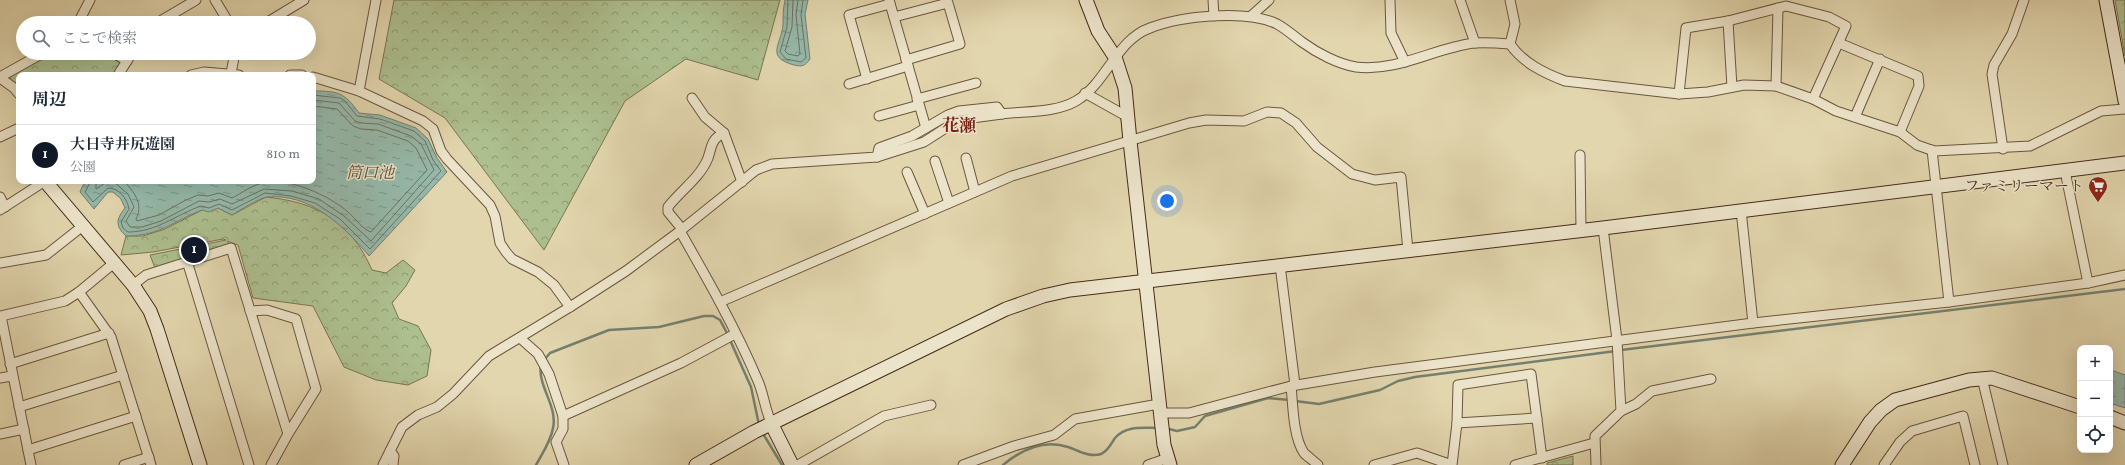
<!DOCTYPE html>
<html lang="ja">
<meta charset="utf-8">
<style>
body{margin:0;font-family:Vollkorn,"Noto Serif JP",serif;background:#f2f2f3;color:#1f2937}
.controls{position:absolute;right:12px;bottom:12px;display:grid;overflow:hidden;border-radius:8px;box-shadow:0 4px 16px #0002}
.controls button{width:36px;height:36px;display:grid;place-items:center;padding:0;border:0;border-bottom:1px solid #e0e1e3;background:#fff;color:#1f2937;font:20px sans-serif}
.you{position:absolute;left:1167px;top:201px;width:14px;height:14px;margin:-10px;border:3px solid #fff;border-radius:50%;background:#1a73e8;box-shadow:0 0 0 6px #1a73e833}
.badge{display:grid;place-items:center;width:26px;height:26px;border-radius:50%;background:#111827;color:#fff;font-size:13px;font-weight:700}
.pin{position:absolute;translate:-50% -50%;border:2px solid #fff;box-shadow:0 1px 4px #0006}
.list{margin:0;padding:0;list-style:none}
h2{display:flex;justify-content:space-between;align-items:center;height:52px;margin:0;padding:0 16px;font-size:17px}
h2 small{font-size:13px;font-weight:400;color:#747a83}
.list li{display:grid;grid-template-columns:26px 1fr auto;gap:12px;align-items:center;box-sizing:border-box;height:60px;padding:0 16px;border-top:1px solid #e0e1e3}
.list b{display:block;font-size:15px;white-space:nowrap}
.list p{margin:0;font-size:13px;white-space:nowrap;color:#747a83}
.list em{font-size:13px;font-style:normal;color:#747a83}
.icon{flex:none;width:22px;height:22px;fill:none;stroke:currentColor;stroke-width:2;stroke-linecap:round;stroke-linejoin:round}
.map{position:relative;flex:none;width:2125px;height:465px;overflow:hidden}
.search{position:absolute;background:#fff;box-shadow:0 4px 16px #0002;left:16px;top:16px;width:300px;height:44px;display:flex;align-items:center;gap:10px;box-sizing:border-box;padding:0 14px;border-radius:22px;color:#747a83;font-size:15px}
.panel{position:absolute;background:#fff;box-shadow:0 4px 16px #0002;left:16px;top:72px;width:300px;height:112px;border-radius:8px}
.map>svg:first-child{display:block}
.forest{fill:url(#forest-crowns);stroke:#7a7552}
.water{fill:url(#water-ripples);stroke:#75806f}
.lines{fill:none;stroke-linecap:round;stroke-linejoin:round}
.shore{stroke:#6e7260;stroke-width:1}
.stream{stroke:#75806f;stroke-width:2.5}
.street-casing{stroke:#6d563c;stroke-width:11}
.secondary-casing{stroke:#462b16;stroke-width:15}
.street{stroke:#ece4ca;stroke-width:9}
.secondary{stroke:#ece4ca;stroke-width:13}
.labels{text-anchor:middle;stroke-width:3;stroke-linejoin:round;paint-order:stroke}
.poi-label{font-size:15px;fill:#462b16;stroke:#ece4ca;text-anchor:end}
.water-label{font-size:16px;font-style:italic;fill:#564734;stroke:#ece4ca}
.quarter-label{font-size:17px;font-weight:bold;fill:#7a1f14;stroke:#ece4ca}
</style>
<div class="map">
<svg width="2125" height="465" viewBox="0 0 2125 465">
<defs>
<pattern id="forest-crowns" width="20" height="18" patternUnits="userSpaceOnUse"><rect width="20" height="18" fill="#adbf8f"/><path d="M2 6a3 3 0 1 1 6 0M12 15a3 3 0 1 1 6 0" fill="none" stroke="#8f9b74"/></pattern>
<pattern id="water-ripples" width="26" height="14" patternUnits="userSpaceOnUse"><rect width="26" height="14" fill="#95b9ab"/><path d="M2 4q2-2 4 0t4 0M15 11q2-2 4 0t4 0" fill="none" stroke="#7b978a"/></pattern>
</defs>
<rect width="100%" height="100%" fill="#e2d6ae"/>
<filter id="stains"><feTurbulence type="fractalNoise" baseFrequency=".005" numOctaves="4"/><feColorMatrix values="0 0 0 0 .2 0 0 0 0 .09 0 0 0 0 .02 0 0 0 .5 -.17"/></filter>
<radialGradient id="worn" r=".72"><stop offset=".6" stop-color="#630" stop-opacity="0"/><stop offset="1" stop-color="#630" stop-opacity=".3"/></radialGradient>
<!-- forest -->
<g class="forest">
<polygon points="394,0 780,0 758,80 686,59 625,101 544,250 445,118 379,79"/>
<polygon points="2115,0 2125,0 2125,56"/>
<polygon points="49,53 109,53 121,61 114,75 19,75 19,82 12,83 10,81 10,75"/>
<path d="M266,197C318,202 351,222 372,270L386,273L403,260L415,270L406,286L392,303L399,319L418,326L431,350L427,376L408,385L376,380L344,367L313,306L253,298L238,245L227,241L230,245L155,268L150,255L226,240L223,239L153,252L121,255L126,236H143L165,229L202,210L218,208L232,215Z"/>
<polygon points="1573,456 1573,465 1547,465 1547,463"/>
</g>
<!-- water -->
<g class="water">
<path d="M785,0H808L805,14L810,59C805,66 802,67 794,65C765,57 781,45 783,25C783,16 783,9 785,0Z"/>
<path d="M313,91C338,91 344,92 359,113L380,115L416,128L428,139L437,158L447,172L369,256C344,226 310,193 267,197C259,198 240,210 232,215L218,208L209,212L202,210C173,221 160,236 126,236C115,226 116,219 125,208L121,199L113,192H108L94,209L80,192L83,185L89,181H313Z"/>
<polygon points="2114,371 2125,375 2125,408 2110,403 2110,372"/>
</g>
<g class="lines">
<!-- shore -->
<g class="shore">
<polyline points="788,0 787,27 780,52 786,59 801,62 806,58 801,15 803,0"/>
<polyline points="793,0 792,27 785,51 788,54 798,56 800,54 796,15 798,0"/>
<path d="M91,181L85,192L93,202L108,188C119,188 127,198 129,209L121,222L123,228L128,232C157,232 175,215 201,206L209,208L219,204L232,210L265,193L291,196L315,203L340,219L370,249L441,171L433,160L425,141L414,131L380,119L357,116L345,101L340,98L313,95"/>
<polyline points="96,181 96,189 105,183 115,183 128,194 134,207 126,221 130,227 142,227 161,221 199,201 209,202 220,199 232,204 264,189 292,191 319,199 344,216 371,241 434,170 421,144 411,136 378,124 362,123 355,121 339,103 313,100"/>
<path d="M124,181C134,192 144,204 136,219L137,221L159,215L184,201L198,195L208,196L219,193L232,198C242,193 252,185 263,183C287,176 330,196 348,212C355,218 363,230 371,232L427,170L416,148L408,141L377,130L361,129L353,126L337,109L313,106"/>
</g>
<!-- stream -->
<g class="stream">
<polyline points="730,340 751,387 759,425"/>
<polyline points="1621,350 2125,289"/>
<polyline points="544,360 550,353 609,330 659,327 704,316 713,316 720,320 728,335"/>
<polyline points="1295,401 1319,404 1380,390 1398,381 1415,377 1616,351"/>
<polyline points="1165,428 1177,431 1195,427 1205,416 1268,398 1290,400"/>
<polyline points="762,432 782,465"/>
<path d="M536,465C542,454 551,441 553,428C558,406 537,386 541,364"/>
<path d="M1003,465C1021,450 1044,439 1068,447C1077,450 1090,458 1101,454C1108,451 1111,444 1115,438C1126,425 1143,428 1158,428"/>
</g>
<defs>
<g id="street">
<polyline points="215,0 229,23"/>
<polyline points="889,0 926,128"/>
<polyline points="1213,0 1214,16"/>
<polyline points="1390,0 1391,33 1405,62"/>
<polyline points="1460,0 1475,43"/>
<path d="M1510,0L1515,24L1510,44C1523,63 1544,73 1565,81L1679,94L1708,92L1744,85L1776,86L1813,99L1836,111L1900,132L1917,145L1934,151L2030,146L2101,111L2125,109"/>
<polyline points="1251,16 1269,0"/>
<polyline points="894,17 948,3 960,44 906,60"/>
<polyline points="1728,21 1732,87"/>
<polyline points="78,23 90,0"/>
<polyline points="157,23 196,0"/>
<polyline points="266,23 304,0"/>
<polyline points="1839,43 1918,76 1919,86 1900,132"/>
<polyline points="114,53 127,61"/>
<polyline points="231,73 235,53"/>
<polyline points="118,75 132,53"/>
<polyline points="191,75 204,72 239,75"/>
<polyline points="290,75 302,75"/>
<polyline points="0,77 43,53"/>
<polyline points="313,77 359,91 423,121 433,129 441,151 447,159 490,205 495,216 500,243 506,252 512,259 538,272 554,285 570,307"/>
<polyline points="0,78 14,88 19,94"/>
<polyline points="867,79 849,15 890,4"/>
<polyline points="849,84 908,66"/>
<polyline points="1776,86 1778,8"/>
<polyline points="359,91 376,0"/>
<polyline points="1085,93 1128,117"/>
<polyline points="1679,94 1686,28 1728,21 1786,6 1829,17 1846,26 1813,99"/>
<polyline points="692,98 705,117 724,133"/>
<polyline points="917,99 976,83"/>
<polyline points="879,116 919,105"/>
<polyline points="1855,117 1880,59"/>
<polyline points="0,137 19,128"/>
<polyline points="2003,149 1992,74 1994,65 2012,34 2024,0"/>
<polyline points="1932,150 1949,302"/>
<polyline points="1580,155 1581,231"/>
<polyline points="877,157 924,142 955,122 972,118 1002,114"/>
<polyline points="966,158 975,192"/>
<polyline points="935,161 949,203"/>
<polyline points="2065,171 2088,283"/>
<polyline points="907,172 925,214"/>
<polyline points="0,197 5,207"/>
<polyline points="0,210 45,181"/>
<polyline points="1741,210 1753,323"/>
<path d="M682,229L668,212V207C680,191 700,178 708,158C712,146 711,139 724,133L742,182"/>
<path d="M680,231C708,280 736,329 758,381C764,395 765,410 772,425"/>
<polyline points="187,261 249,465"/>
<polyline points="0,263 46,255 84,225"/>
<polyline points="1280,265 1295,385"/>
<polyline points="133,285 146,275 231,248 288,434"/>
<polyline points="79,292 111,337 151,465"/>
<polyline points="720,302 1012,176 1189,123 1206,120 1244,121 1267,112 1281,113 1296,123 1317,147 1352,174 1375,180 1401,177 1408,251"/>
<polyline points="250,311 267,310 296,319 316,389 288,434 271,465"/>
<polyline points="520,338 538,354 549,374 563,416 563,429 556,442 564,465"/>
<polyline points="10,364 109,333"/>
<polyline points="0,378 12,376"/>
<polyline points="1982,378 2003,465"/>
<path d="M1291,386C1293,405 1293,437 1304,453C1308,457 1314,461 1318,465"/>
<polyline points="19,407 123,375"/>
<polyline points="1621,411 1636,404 1652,391 1711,379"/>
<polyline points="1161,413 1189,413 1291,386 1375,372 1753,323 1949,302 2088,283 2125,275"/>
<polyline points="563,416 681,363 735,334"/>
<polyline points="1457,423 1537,418"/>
<polyline points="0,434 24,429"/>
<polyline points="28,450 136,416"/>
<polyline points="390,451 394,456 393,465"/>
<polyline points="31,465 1,316 65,301 79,292 114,263"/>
<polyline points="124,465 149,457"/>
<path d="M383,465L402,427L418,415L437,407L453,394L489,356L570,307L626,271L680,231L756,170L772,164L877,157L879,148L912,136L948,115L959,111L997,107L1002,114C1026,111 1055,113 1076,101C1107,83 1116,40 1150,28C1181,16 1247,9 1277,24C1286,29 1294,36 1302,42C1317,53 1338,64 1356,67C1398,72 1434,48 1474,43C1486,42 1498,43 1510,44"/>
<polyline points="798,465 884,416 931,405"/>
<polyline points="963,465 1014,446 1054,435 1075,419 1159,404"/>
<polyline points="1148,465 1168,458"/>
<polyline points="1374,465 1417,453 1452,465 1457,423 1458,385 1531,374 1542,458"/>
<polyline points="1515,465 1594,443"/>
<polyline points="1596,465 1595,436 1621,411 1617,340 1603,228"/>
<polyline points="1884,465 1900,442 1912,431 1963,416 1975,465"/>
</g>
<g id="secondary">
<polyline points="1086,0 1098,31 1115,57 1125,88 1130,141 1164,445 1170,465"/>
<polyline points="2106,0 2125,101"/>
<polyline points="45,181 133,285 150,311 157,329 200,465"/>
<polyline points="2110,417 2125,423"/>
<polyline points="772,425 792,465"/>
<polyline points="696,465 754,432 1006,309 1043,296 1070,290 1603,228 2125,163"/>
<polyline points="1842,465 1870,422 1881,410 1895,400 1969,380 1992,378 2080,407"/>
</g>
</defs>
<!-- street casing -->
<use href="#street" class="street-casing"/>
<!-- secondary casing -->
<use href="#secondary" class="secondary-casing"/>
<!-- street -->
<use href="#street" class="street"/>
<!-- secondary -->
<use href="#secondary" class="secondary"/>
</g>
<!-- icons -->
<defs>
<symbol id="supermarket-pin" viewBox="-11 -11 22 30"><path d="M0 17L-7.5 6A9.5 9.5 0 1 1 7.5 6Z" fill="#8f2418" stroke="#ece4ca"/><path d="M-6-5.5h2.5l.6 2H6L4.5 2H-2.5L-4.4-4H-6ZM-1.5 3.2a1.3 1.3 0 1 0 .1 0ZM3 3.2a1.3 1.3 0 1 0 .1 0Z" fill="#fff"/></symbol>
</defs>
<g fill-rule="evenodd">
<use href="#supermarket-pin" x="2087" y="175" width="22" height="30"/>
</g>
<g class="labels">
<!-- poi labels -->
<g class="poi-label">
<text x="2084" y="191">ファミリーマート</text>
</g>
<!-- water labels -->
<g class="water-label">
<text x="370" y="178">筒口池</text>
</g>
<!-- quarter labels -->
<g class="quarter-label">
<text x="959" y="131">花瀬</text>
</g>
</g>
<rect width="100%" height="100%" filter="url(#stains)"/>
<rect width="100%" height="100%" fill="url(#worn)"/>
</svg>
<div class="controls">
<button>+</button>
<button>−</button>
<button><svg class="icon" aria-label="locate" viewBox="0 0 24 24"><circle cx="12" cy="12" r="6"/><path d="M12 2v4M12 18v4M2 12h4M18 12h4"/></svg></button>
</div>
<div class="you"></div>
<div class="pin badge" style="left:194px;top:250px">1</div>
<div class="search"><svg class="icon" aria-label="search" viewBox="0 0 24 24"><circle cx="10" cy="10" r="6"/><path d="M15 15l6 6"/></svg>ここで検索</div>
<section class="panel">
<h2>周辺<small></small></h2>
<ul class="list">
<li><span class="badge">1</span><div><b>大日寺井尻遊園</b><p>公園</p></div><em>810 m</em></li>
</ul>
</section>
</div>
